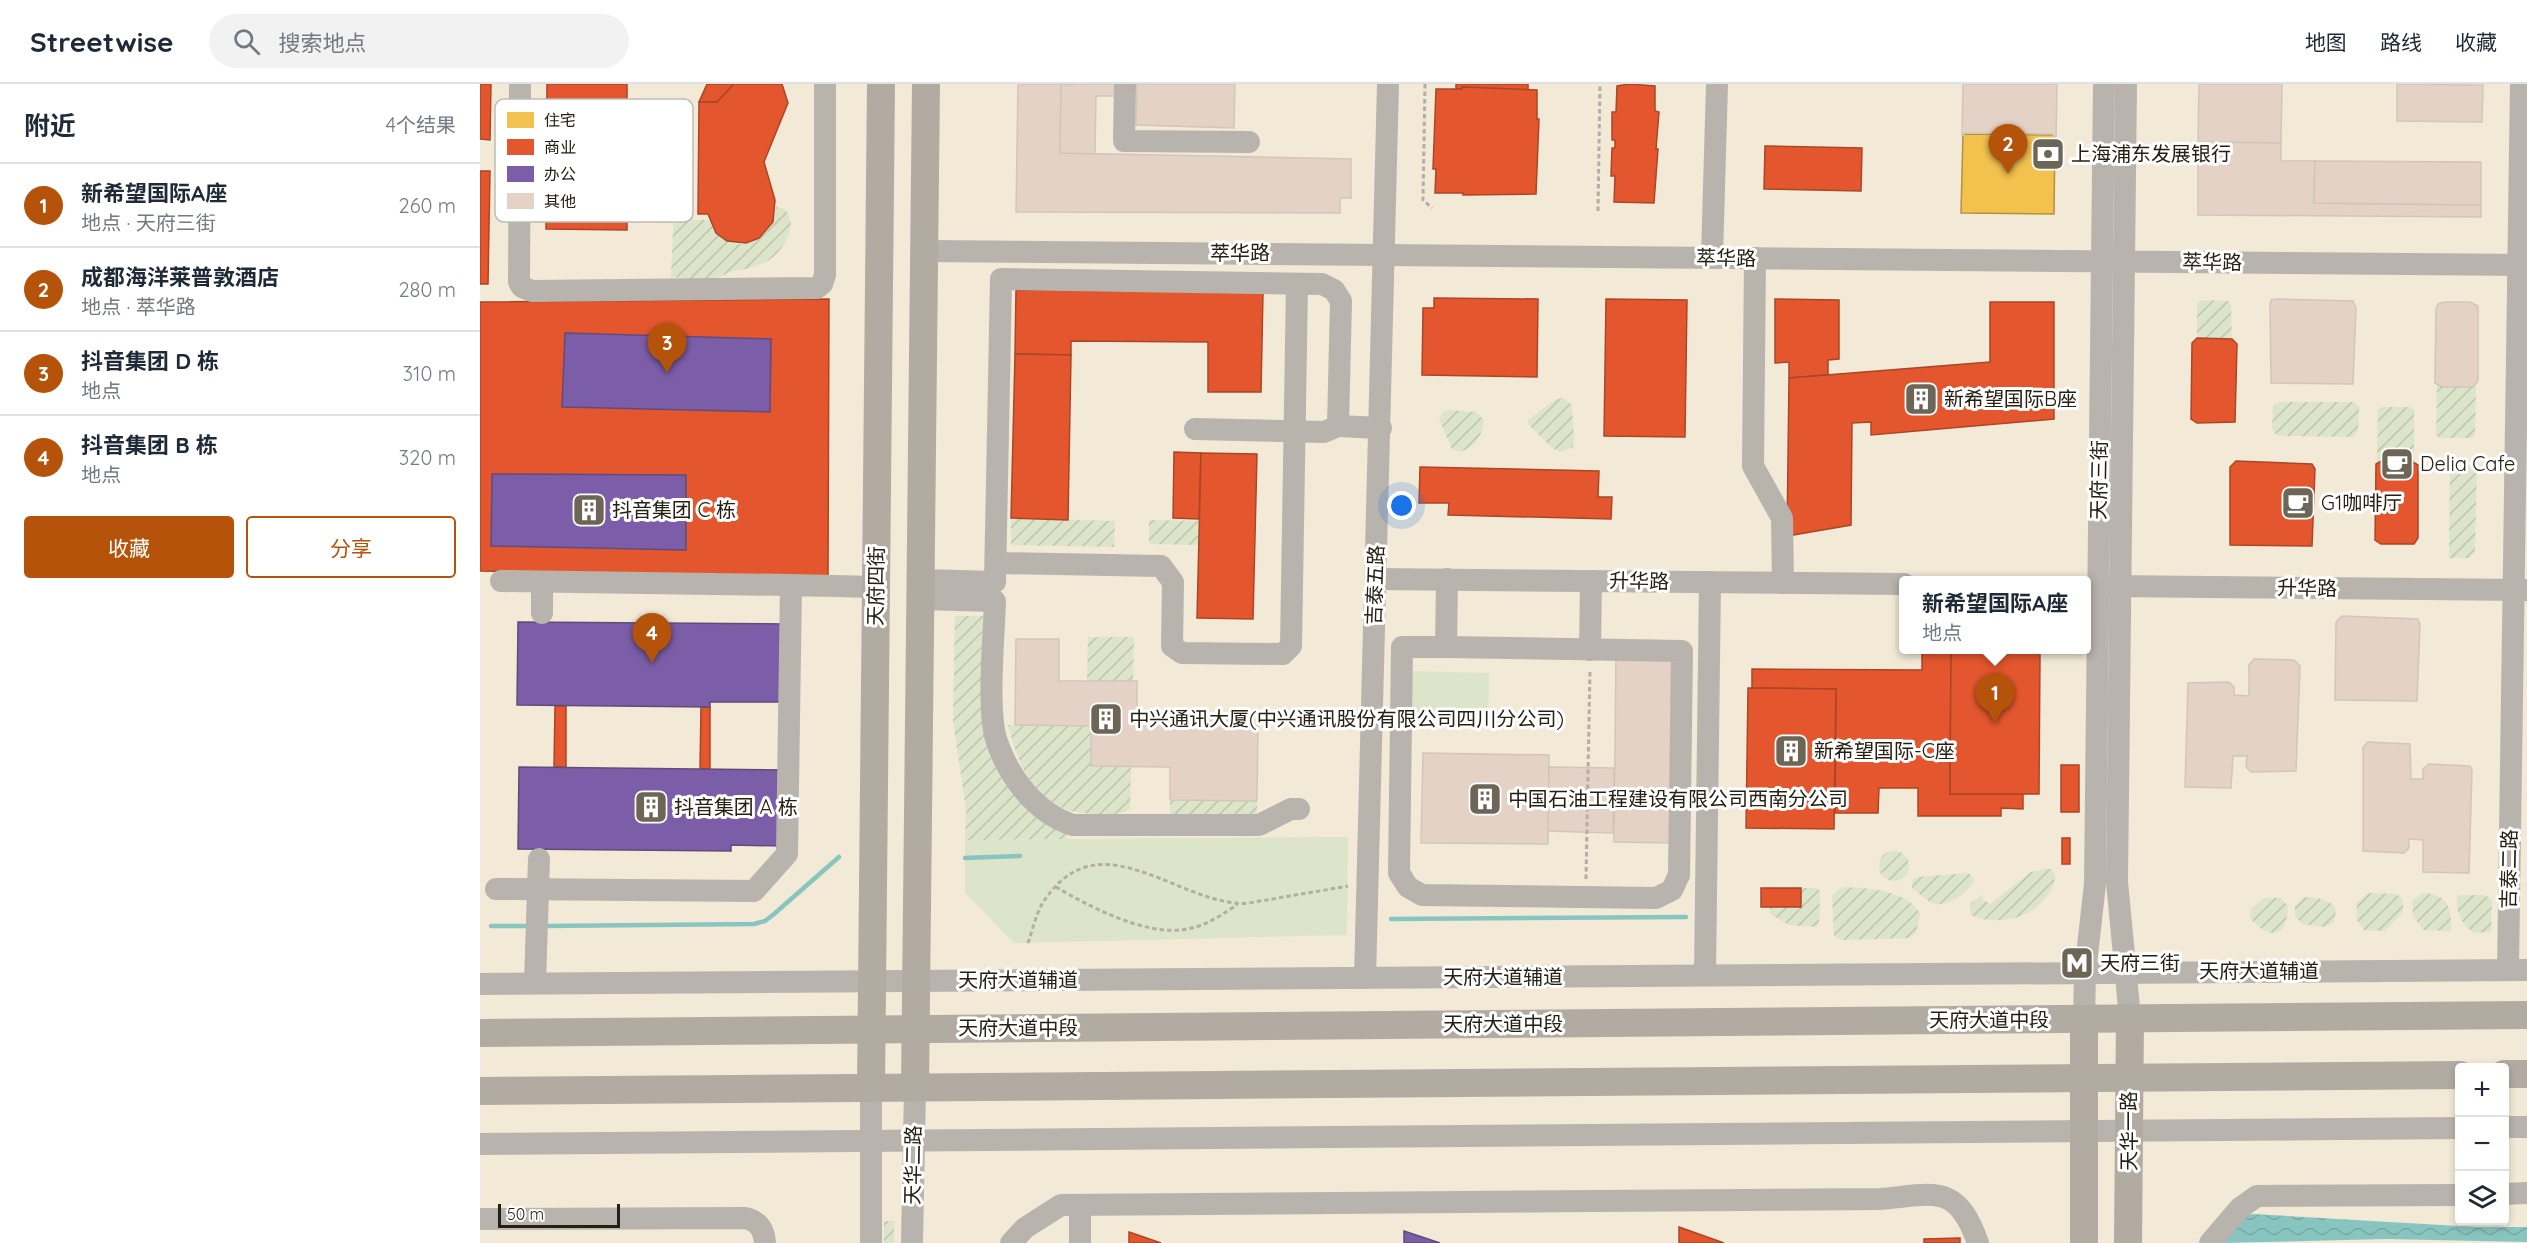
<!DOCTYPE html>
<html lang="zh">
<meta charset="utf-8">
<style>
body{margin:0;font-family:Quicksand,"Noto Sans SC",sans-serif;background:#f2f2f3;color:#1f2937}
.controls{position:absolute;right:18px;bottom:18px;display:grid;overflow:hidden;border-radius:6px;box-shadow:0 3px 9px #0003}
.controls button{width:54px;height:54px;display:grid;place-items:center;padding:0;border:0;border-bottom:2px solid #e0e1e3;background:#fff;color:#1f2937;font:30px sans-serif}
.scale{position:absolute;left:18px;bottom:15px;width:122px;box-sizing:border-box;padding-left:6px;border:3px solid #262013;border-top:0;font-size:16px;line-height:21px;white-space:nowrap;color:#262013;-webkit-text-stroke:4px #fff;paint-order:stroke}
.you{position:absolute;left:922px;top:422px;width:21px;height:21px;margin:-15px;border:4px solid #fff;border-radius:50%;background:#1a73e8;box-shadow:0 0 0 9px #1a73e833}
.badge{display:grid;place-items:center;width:39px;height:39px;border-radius:50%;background:#b45309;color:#fff;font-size:20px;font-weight:700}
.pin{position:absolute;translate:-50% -50px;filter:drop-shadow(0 2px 3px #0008)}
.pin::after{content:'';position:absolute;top:32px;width:21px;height:18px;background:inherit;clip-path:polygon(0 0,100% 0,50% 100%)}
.popup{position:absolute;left:1419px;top:492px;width:192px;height:78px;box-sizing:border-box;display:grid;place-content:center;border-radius:6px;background:#fff;filter:drop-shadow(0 2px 4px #0005);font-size:20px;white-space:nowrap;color:#747a83}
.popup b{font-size:22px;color:#1f2937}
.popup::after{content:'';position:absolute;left:50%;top:100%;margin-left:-12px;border:12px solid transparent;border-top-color:#fff}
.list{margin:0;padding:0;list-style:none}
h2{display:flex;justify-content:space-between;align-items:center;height:78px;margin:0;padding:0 24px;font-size:26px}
h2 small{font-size:20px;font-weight:400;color:#747a83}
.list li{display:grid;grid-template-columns:39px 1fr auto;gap:18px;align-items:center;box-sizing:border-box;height:84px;padding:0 24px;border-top:2px solid #e0e1e3}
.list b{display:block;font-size:22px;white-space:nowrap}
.list p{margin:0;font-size:20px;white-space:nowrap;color:#747a83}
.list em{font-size:20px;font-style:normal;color:#747a83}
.actions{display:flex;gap:12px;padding:18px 24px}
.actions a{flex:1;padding:14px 0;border:2px solid #b45309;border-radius:6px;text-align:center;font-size:21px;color:#b45309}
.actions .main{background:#b45309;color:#fff}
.icon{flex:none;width:33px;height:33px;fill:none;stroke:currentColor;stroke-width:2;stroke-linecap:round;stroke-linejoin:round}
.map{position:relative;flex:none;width:2047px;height:1159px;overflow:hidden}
header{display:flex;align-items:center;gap:36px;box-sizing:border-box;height:84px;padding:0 30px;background:#fff;border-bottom:2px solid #e0e1e3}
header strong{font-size:28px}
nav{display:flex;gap:33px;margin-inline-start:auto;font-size:21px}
.search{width:420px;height:54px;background:#f2f2f3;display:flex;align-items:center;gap:15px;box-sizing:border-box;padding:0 21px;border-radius:33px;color:#747a83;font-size:22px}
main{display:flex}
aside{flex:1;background:#fff}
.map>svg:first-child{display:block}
.park{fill:#dce5c9}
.garden{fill:url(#garden-furrows)}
.water{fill:url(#water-waves)}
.homes{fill:#f2c14e;stroke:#b5913c;stroke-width:1.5}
.shops{fill:#e4572e;stroke:#ab4626;stroke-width:1.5}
.offices{fill:#7b5ea7;stroke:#624b7b;stroke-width:1.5}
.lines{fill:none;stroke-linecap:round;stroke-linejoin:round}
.stream{stroke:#89c5c0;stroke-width:4.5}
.building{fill:#e3d2c5;stroke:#d2c6bb;stroke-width:1.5}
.path{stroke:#b3aea6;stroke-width:3;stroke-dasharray:4.5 3;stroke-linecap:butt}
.minor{stroke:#b9b3ae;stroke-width:22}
.major{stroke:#b2aba2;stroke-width:28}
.labels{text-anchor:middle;stroke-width:6;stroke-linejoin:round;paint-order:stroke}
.poi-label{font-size:20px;fill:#262013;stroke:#fff;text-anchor:start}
.street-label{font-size:20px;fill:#262013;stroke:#fff}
.key{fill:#fff;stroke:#bebcb8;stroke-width:1.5}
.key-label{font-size:16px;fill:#262013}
</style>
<header>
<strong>Streetwise</strong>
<div class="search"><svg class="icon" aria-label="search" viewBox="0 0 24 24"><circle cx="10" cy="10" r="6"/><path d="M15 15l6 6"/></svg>搜索地点</div>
<nav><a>地图</a><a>路线</a><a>收藏</a></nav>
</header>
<main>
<aside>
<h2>附近<small>4个结果</small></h2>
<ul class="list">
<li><span class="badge">1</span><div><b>新希望国际A座</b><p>地点 · 天府三街</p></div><em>260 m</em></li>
<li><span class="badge">2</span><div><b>成都海洋莱普敦酒店</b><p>地点 · 萃华路</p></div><em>280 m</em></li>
<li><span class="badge">3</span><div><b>抖音集团 D 栋</b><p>地点</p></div><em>310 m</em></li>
<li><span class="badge">4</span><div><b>抖音集团 B 栋</b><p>地点</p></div><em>320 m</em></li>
</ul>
<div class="actions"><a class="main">收藏</a><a>分享</a></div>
</aside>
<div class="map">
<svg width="2047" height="1159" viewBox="0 0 2047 1159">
<defs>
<pattern id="garden-furrows" width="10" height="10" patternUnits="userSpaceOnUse" patternTransform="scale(1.5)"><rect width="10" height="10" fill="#dce5c9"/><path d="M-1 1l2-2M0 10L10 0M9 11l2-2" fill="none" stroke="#bdc4ac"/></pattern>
<pattern id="water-waves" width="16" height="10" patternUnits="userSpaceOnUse" patternTransform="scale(1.5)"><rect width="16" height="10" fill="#89c5c0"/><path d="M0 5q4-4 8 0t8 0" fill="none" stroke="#76a9a4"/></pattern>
</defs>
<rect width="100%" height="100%" fill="#f2e9d6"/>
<!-- park -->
<g class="park">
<polygon points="928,587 1009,589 1008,638 928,637"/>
<polygon points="868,753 867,851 534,859 485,809 485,756"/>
</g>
<!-- garden -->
<g class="garden">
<path d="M205,109H212L213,136H230C245,176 292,162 296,123L305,125C313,135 312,145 307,155C294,179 279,183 254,187C248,188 243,192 237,194C224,198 205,194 191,193L194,121L196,115Z"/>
<polygon points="1721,216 1748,217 1751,221 1752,255 1717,254 1717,220"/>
<polygon points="1957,301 1962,303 1996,302 1995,351 1992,354 1959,354 1956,351"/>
<polygon points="1083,314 1092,321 1094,357 1093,363 1080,368 1072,364 1048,340 1048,336 1076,315"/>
<polygon points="1799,318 1874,318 1879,323 1878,347 1873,353 1798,352 1792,346 1793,322"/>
<polygon points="1901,323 1931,323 1934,326 1934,378 1897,378 1898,325"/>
<path d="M969,326L996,328L1004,336C1004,351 988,374 972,365L959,335L964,327Z"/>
<polygon points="1970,381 1997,382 1995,468 1989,474 1969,474"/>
<polygon points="531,434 635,437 634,463 531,461"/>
<polygon points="669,436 719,437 719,461 669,460"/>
<polygon points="475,532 503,532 502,637 587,747 587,755 485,756 486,725 473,638"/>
<polygon points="608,553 654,553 653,597 607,597"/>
<path d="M528,641L611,642V682L651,683L650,725C639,732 627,730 614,730C560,729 540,689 528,641Z"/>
<polygon points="690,716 777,717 777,730 690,731"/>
<circle cx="1414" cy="782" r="15"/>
<path d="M1565,785H1571C1584,799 1559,825 1544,831C1531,837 1501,839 1490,830V820L1503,810L1502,815L1510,820L1551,788Z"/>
<path d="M1488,789L1494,794C1492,807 1469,822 1456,820C1448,819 1439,809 1432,804L1433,795L1437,793Z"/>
<path d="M1362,803C1387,804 1427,805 1440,830L1436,849L1429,854L1361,856L1354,852L1352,811Z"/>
<polygon points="1321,804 1337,804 1340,808 1339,839 1336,843 1309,841 1290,830 1290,823 1321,823"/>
<polygon points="1888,809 1917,810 1923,816 1923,828 1905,847 1884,846 1876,835 1877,819"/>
<path d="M1942,809C1967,809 1972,824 1971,847L1943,846L1933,832L1932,817Z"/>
<path d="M1980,811H2005L2012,816L2011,848L1993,849C1981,837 1976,831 1977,814Z"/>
<path d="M1823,813C1839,814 1864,815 1853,839L1844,843L1822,840L1815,832V822Z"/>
<path d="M1784,814H1801L1808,822C1807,854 1790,857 1770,834L1771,825Z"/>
<rect x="404" y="1137" width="10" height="22"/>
</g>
<!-- water -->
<polygon class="water" points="1773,1130 1996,1143 2047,1143 2047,1158 1906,1155 1741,1159 1766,1131"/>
<!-- homes -->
<polygon class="homes" points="1483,50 1575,51 1574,130 1481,129"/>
<!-- shops -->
<g class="shops">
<polygon points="0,0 11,0 10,56 0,55"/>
<polygon points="67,0 147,0 147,146 66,145"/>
<polygon points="227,0 254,0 237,18 219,18"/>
<polygon points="254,0 302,0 308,19 284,78 295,116 293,138 279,154 266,159 247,157 236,149 228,130 218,130 219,18 237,18"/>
<polygon points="976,0 1048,0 1048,6 982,3 982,5 976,5"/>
<polygon points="1149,0 1175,2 1175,27 1179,28 1176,65 1178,65 1174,119 1134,118 1135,92 1131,92 1132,64 1135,64 1135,56 1132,56 1132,28 1136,28 1137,2"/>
<polygon points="982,3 1057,6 1057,35 1059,35 1056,110 983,111 983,109 955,109 956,85 953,85 956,5 982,5"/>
<polygon points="1285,62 1382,64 1381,107 1284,105"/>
<polygon points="0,87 10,87 8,200 0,200"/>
<polygon points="536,206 783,208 781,308 728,308 728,258 591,257 591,271 535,270"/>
<polygon points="954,214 1058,215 1057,293 942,291 943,224 954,224"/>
<polygon points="349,215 348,492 0,487 0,218"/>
<polygon points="1126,215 1207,216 1205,353 1124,352"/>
<polygon points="1295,215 1359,216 1359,275 1348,276 1348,291 1309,294 1309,278 1295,279"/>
<polygon points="1510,218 1574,218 1574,335 1391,351 1391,338 1372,339 1371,441 1307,452 1309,294 1510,278"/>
<polygon points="1717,254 1752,255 1757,260 1755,338 1717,339 1711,335 1712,259"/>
<polygon points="535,270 591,271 588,436 531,434"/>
<polygon points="694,368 721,369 719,435 693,434"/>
<polygon points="721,369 777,370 773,535 717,534"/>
<polygon points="1903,376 1931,377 1938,381 1938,454 1934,460 1901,460 1895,456 1896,380"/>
<polygon points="1756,377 1832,380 1835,385 1832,462 1750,461 1750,383"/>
<polygon points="940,383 1119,387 1118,413 1132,413 1131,435 968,431 969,419 939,419"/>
<polygon points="1442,567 1471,567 1470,710 1543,710 1543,725 1521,724 1521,732 1438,732 1438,704 1399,704 1398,729 1355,729 1356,605 1272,604 1272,585 1442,586"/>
<polygon points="1471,567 1560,568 1559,710 1470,710"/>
<polygon points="1268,604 1356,605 1354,745 1266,744"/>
<polygon points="75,622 86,622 86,683 74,683"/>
<polygon points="221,623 230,623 230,685 220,685"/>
<rect x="1581" y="681" width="18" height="47"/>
<rect x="1582" y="754" width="8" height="26"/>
<rect x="1281" y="804" width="40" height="19"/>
<polygon points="1199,1143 1244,1159 1199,1159"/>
<polygon points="649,1148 681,1159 649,1159"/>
<polygon points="1480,1154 1480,1159 1444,1159 1444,1155"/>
</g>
<!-- offices -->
<g class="offices">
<polygon points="85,249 291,255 290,328 82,323"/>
<polygon points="12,390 206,391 206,466 11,462"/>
<polygon points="38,538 307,540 306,618 230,618 230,623 37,621"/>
<polygon points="39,683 303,686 302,762 251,761 251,767 38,765"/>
<polygon points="924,1147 960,1159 924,1159"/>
</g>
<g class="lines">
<!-- stream -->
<g class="stream">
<polyline points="485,774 540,772"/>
<polyline points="911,835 1206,833"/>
<polyline points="11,842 50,842"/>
<polyline points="65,842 274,840 285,837 294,830 359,773"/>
</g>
</g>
<!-- building -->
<g class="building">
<polygon points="538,0 598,0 581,1 580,69 871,75 871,114 860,114 860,129 536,128"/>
<polygon points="598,0 636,0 635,12 616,12 615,70 580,69 581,1"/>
<polygon points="657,0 755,0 754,44 656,41"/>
<polygon points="1483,0 1577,0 1576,54 1572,50 1485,49 1482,52"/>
<polygon points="1719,0 1802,0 1801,59 1718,58"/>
<polygon points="1917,0 2003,1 2002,38 1917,37"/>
<polygon points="1718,58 1801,59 1801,77 1835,77 1834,119 2001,121 2001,133 1718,131"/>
<polygon points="1835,77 2001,78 2001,121 1834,119"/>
<polygon points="1796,215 1873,217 1876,224 1873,300 1791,299 1790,221 1791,216"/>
<polygon points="1964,218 1990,218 1998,222 1998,297 1993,303 1962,303 1955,299 1956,225 1958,220"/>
<polygon points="1862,532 1938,535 1940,540 1937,617 1855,616 1856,538"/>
<polygon points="536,555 579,555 579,597 657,597 657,635 778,636 777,717 690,716 690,683 611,682 611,642 535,641"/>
<polygon points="1136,571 1198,572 1196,759 1134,758"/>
<polygon points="1774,575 1814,576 1820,582 1816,687 1771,688 1766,683 1767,672 1753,672 1751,704 1705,703 1708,599 1749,598 1754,603 1754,611 1769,612 1769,581"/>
<polygon points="1888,658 1930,660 1931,695 1943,695 1943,685 1949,680 1990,682 1992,686 1989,789 1943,788 1943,756 1929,755 1929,764 1924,769 1883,767 1883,663"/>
<polygon points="943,669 1069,671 1068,760 941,759"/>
<polygon points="1069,683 1134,684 1133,749 1068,747"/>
</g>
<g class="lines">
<!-- path -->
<g class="path">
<polyline points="945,0 943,116 952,124"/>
<polyline points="1118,127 1120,0"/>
<polyline points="1106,795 1110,585"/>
<path d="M576,803C610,823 667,853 707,845C726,842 741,831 757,821"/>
<path d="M548,859C552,847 556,831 562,820C615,736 687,811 755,819C765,821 777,817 787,816C814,811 841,807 868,802"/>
</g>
<!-- minor -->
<g class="minor">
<polyline points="40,0 39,198 42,203 52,207 337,204 342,200 345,191 345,0"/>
<polyline points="645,0 644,57 769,58"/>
<polyline points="1646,0 1637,798 1650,934"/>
<polyline points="444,167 2047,181"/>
<polyline points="1232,173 1237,0"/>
<polyline points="1275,174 1273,382 1302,434 1303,499"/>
<polyline points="715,345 844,348 858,342"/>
<polyline points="516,479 681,482 693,498 692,562 702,569 803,570 811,562 817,200"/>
<polyline points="895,495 1424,500"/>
<polyline points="441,496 515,498 521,195 842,200 854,206 861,217 858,342 901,344"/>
<polyline points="21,497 311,501"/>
<polyline points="1626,502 2047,506"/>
<path d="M441,515L515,517C514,552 507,624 516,655C528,692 555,729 593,741H779L811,725H819"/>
<polyline points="62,529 62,498"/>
<polyline points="966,563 1202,567 1199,791 1192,806 1176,814 942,811 928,803 919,789 922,563 966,563 967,495"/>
<polyline points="1110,566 1111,497"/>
<polyline points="16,805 274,807 307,770 311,501 396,503"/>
<polyline points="2028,886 2041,0"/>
<polyline points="1225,891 1230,498"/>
<polyline points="885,894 908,0"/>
<polyline points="55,899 59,775"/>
<polyline points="0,900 2047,886"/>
<polyline points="1604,935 1605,889 1615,800 1624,0"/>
<polyline points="391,1004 391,1159"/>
<polyline points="2024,1043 2047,1043"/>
<polyline points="0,1060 1980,1044"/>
<polyline points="2024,1110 2047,1109"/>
<path d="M0,1135L265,1134C278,1137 284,1145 285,1159"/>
<polyline points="432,1159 435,1004"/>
<path d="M531,1159L545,1144L581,1121L1401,1115C1455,1110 1477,1099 1498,1159"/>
<polyline points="600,1159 600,1121"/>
<polyline points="1730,1159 1760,1124 1777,1112 1980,1111"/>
</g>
<!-- major -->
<g class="major">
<polyline points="1604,935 1604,1159"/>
<polyline points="0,949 2047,931"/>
<polyline points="2024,990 2047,990"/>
<polyline points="391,1004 401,0"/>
<polyline points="435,1004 446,0"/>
<polyline points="0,1007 1980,991"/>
<polyline points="1648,1159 1650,934"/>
</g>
</g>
<!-- icons -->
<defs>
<symbol id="bank-square" viewBox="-11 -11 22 22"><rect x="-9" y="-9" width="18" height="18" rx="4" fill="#6d6657" stroke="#fff"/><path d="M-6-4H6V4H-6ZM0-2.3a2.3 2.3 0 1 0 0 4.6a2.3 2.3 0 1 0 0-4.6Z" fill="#fff"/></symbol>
<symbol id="building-square" viewBox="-11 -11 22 22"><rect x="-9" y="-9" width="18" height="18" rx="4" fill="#6d6657" stroke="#fff"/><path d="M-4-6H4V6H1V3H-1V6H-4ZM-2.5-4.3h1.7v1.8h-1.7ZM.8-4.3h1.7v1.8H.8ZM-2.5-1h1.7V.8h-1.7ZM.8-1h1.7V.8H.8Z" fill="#fff"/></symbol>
<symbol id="cafe-square" viewBox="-11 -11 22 22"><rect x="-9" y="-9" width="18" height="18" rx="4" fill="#6d6657" stroke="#fff"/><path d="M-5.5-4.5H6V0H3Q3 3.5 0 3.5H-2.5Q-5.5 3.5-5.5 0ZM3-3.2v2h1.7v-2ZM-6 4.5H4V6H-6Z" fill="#fff"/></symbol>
<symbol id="metro-square" viewBox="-11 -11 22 22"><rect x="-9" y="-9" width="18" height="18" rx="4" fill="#6d6657" stroke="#fff"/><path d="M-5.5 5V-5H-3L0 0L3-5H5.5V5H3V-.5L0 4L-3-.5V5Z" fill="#fff"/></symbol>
</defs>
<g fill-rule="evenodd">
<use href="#bank-square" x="1549" y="51" width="38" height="38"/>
<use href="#building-square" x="1422" y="296" width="38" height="38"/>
<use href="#cafe-square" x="1898" y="361" width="38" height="38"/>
<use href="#cafe-square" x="1799" y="400" width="38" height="38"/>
<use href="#building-square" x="90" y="407" width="38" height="38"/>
<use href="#building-square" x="607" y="616" width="38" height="38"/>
<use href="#building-square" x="1292" y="648" width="38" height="38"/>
<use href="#building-square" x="986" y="696" width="38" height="38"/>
<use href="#building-square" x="152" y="704" width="38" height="38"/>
<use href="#metro-square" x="1578" y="860" width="38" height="38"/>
</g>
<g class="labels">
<!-- poi labels -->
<g class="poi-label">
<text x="1591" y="77">上海浦东发展银行</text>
<text x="1464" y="322">新希望国际B座</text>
<text x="1940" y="387">Delia Cafe</text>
<text x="1841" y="426">G1咖啡厅</text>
<text x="132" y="433">抖音集团 C 栋</text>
<text x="649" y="642">中兴通讯大厦(中兴通讯股份有限公司四川分公司)</text>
<text x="1334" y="674">新希望国际-C座</text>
<text x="1028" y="722">中国石油工程建设有限公司西南分公司</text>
<text x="194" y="730">抖音集团 A 栋</text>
<text x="1620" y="886">天府三街</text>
</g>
<!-- street labels -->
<g class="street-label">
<text x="760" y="176">萃华路</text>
<text transform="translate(1246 174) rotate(1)" y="7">萃华路</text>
<text transform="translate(1732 178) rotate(1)" y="7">萃华路</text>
<text transform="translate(1619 396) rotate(-89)" y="7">天府三街</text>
<text transform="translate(1159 497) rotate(1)" y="7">升华路</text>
<text transform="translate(895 501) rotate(-88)" y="7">吉泰五路</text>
<text transform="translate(396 502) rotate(-89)" y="7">天府四街</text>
<text transform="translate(1827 504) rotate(1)" y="7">升华路</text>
<text transform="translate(2029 785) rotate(-89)" y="7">吉泰二路</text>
<text x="1779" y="894">天府大道辅道</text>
<text x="1023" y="900">天府大道辅道</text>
<text x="538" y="903">天府大道辅道</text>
<text x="1509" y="943">天府大道中段</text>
<text x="1023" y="947">天府大道中段</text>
<text x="538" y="951">天府大道中段</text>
<text transform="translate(1649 1047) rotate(-90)" y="7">天华一路</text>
<text transform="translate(433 1081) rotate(-89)" y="7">天华二路</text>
</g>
</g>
<!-- legend -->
<rect x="15" y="15" width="198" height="123" rx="9" class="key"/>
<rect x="27" y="28" width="27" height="16" fill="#f2c14e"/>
<rect x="27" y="55" width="27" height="16" fill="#e4572e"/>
<rect x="27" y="82" width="27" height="16" fill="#7b5ea7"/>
<rect x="27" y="109" width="27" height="16" fill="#e3d2c5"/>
<g class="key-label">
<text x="64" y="42">住宅</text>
<text x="64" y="69">商业</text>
<text x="64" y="96">办公</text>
<text x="64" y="123">其他</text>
</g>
</svg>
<div class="controls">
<button>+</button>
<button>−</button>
<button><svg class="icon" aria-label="layers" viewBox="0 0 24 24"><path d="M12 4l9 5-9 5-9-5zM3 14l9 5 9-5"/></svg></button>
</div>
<div class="scale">50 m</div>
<div class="you"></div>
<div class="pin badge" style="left:1515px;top:639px">1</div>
<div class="popup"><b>新希望国际A座</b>地点</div>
<div class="pin badge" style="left:1528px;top:90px">2</div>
<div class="pin badge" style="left:187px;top:289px">3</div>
<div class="pin badge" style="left:172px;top:579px">4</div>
</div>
</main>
